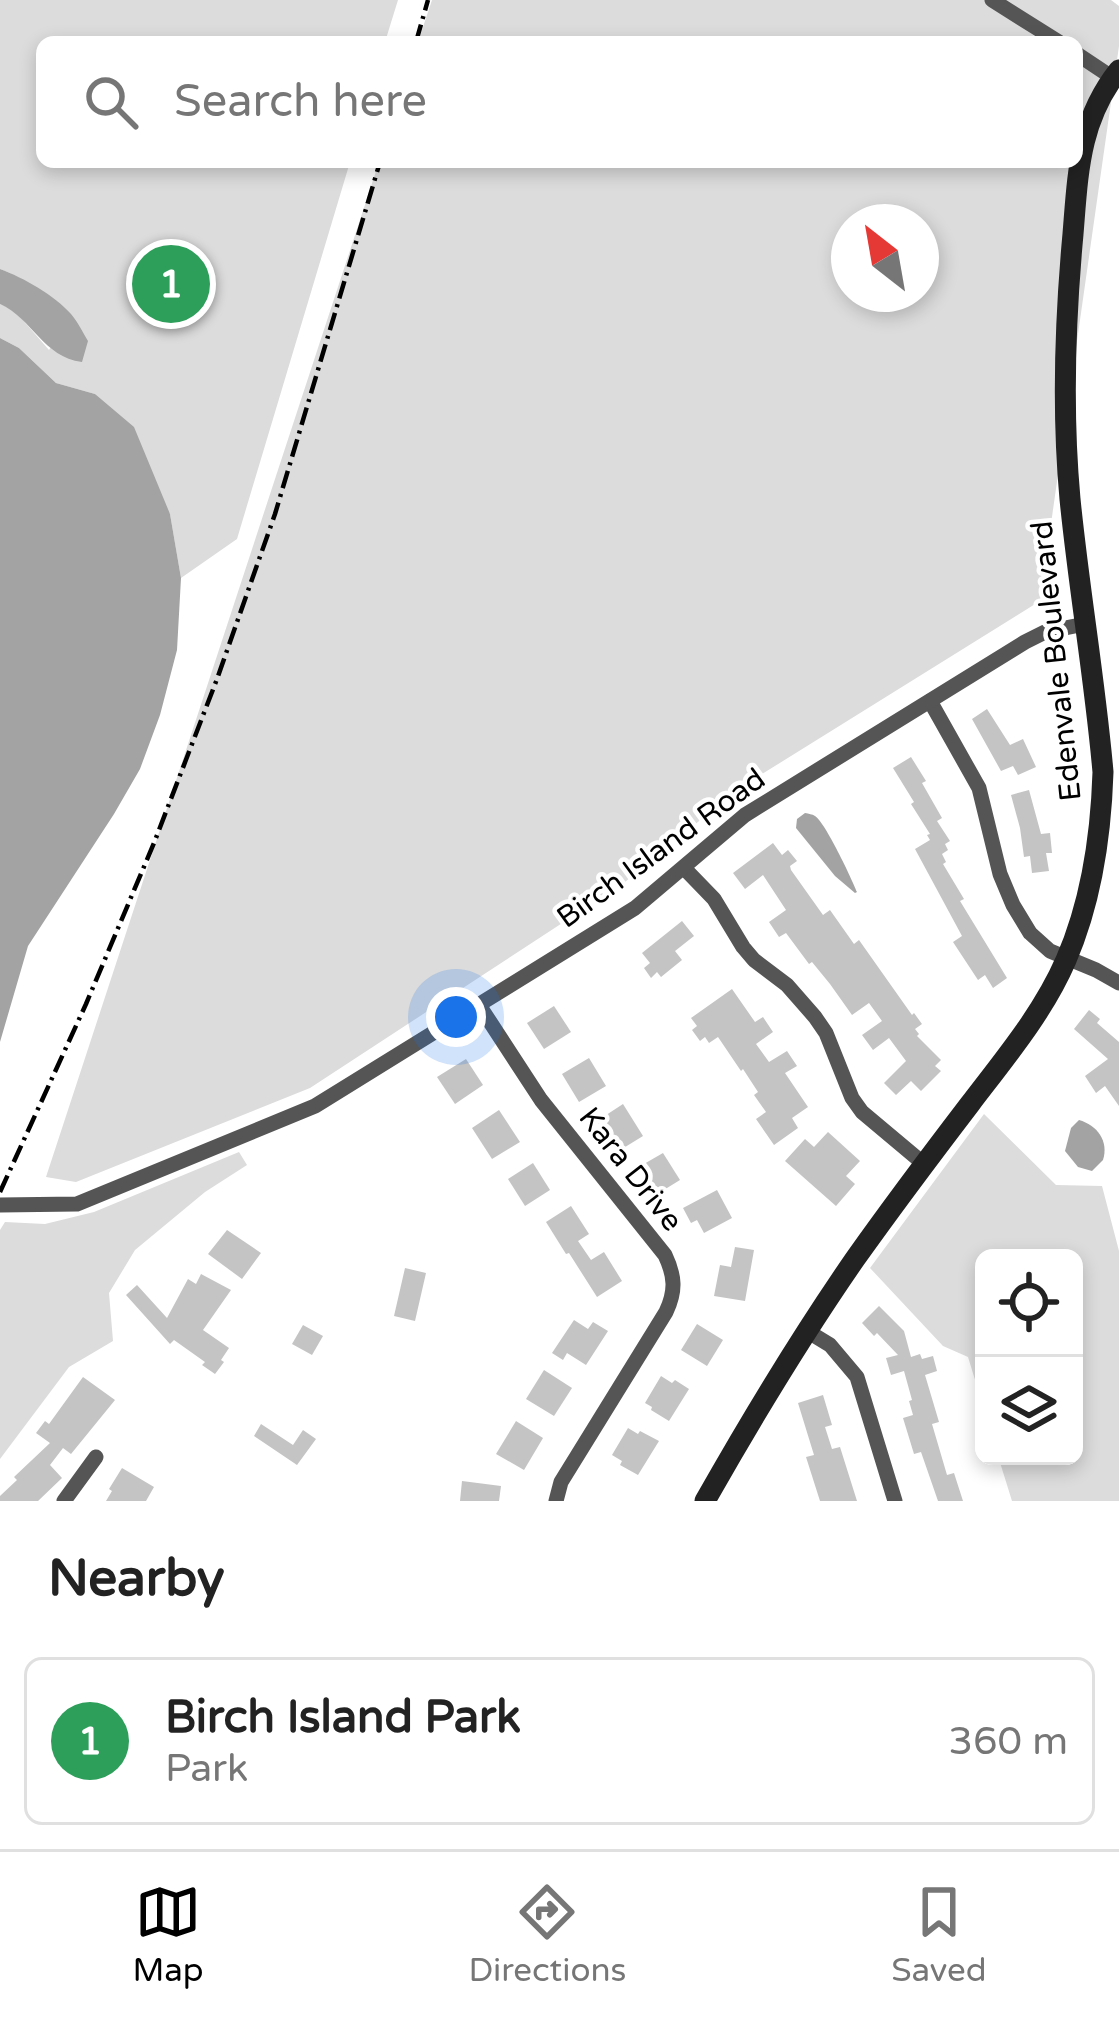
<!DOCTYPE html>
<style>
body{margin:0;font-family:"Varela Round",sans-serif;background:#f6f6f6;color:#222}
.controls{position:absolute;right:36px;bottom:36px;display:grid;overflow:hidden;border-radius:18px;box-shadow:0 6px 18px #0003}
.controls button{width:108px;height:108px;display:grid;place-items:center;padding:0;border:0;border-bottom:3px solid #e0e0e0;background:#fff;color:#222;font:60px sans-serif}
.compass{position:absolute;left:831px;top:204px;width:108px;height:108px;border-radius:50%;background:#fff;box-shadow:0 6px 18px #0003;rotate:329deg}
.you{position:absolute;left:456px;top:1017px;width:42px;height:42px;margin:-30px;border:9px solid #fff;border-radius:50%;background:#1a73e8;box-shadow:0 0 0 18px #1a73e833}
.badge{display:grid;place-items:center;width:78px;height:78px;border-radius:50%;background:#000;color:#fff;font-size:39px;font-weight:700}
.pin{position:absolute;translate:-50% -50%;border:6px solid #fff;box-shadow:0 3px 12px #0006}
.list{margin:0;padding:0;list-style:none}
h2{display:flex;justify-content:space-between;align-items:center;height:156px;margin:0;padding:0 48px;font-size:51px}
h2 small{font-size:39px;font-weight:400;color:#767676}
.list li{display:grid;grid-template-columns:78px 1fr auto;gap:36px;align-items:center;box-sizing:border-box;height:168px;margin:0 24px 24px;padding:0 24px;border:3px solid #e0e0e0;border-radius:18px}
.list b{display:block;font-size:45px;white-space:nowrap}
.list p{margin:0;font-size:39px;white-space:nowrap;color:#767676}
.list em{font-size:39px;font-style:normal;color:#767676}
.icon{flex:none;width:66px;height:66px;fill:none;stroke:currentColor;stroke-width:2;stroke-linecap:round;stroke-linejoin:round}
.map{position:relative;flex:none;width:1119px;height:1501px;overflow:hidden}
.search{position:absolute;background:#fff;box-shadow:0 6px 18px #0003;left:36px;right:36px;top:36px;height:132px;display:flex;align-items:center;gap:30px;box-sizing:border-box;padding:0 42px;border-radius:18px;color:#767676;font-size:45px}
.sheet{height:348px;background:#fff}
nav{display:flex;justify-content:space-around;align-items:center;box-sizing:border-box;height:168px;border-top:3px solid #e0e0e0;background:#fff;font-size:33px;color:#767676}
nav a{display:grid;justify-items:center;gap:6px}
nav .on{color:#000}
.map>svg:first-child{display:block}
.green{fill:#dcdcdc;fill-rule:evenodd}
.water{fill:#a3a3a3}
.building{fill:#c4c4c4}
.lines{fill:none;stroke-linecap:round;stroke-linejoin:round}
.street{stroke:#555;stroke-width:15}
.secondary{stroke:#222;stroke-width:21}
.rail{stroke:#000;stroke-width:4.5;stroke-dasharray:18 6 3 6;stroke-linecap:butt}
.labels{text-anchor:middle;stroke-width:9;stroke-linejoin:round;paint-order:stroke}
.street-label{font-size:30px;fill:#000;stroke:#fff}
</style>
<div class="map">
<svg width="1119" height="1501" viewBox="0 0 1119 1501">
<rect width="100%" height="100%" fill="#fff"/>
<!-- green -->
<g class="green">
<path d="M0,0H398L385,42H42V162H350L237,539L181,578L170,514L95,394L56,383L19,348L0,338V304L15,311L49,350L71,315C49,297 27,279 0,269Z"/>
<path d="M432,0H1111L1119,6V46L1040,601L738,789L625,882L310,1088L76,1182L46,1177L379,162H1077V42H418ZM849,222H921V294H849Z"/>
<polygon points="984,1114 1056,1185 1102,1186 1119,1251 1119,1501 1012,1501 998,1456 1074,1456 1074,1258 984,1258 984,1409 968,1357 943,1346 870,1268"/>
<polygon points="239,1152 247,1165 205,1192 135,1250 109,1293 113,1341 69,1367 0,1459 0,1230 5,1222 45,1224 94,1212"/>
</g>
<!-- water -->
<g class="water">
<path d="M0,269C24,278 54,295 71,314C78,322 83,333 88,341L82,362C43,357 33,319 0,304Z"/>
<polygon points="0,338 19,348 56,383 95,394 134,427 170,514 181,578 177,650 160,715 140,769 114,814 28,946 0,1042"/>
<path d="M805,813C809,814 812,814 815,816C825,822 852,879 857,892L855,893L835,876L796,828L797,819Z"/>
<path d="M1079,1120C1097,1125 1109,1141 1103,1160L1092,1171L1078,1167L1065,1151L1071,1128Z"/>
</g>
<!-- building -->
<g class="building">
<polygon points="987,709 1010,745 1023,739 1036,767 1018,775 1013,766 1001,771 972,719"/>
<polygon points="911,757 926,781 922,783 942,818 937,821 950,841 945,844 948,850 942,854 946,862 943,864 964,899 960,901 1007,978 993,988 985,975 978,980 953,942 962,936 915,849 930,840 927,835 930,834 911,804 914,802 893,768"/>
<polygon points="1029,790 1041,834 1050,833 1052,853 1046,853 1049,871 1032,873 1030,856 1024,857 1020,828 1011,795"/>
<polygon points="773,843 782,855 788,850 797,861 790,866 791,870 823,915 830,910 854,944 859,940 912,1015 914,1013 922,1024 915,1029 919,1034 917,1036 941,1060 935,1066 941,1071 921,1091 911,1081 896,1095 884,1083 906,1061 889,1038 873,1050 862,1035 882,1021 869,1003 852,1015 830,984 812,962 809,964 786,933 779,937 769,922 786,910 763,875 745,889 733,873"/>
<polygon points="682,921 694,936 675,951 682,960 661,977 657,972 651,978 644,968 650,963 642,953"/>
<polygon points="732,989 755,1022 763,1017 773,1032 756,1044 769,1062 787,1051 797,1066 785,1073 808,1107 792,1118 798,1128 774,1145 756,1119 766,1112 754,1095 758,1092 743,1069 741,1071 718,1037 709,1043 705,1037 700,1041 692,1030 697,1026 691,1018"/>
<polygon points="554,1006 571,1032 544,1049 527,1023"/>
<polygon points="1089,1010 1100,1019 1097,1023 1119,1042 1119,1106 1105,1086 1096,1093 1085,1076 1108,1059 1074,1029"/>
<polygon points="589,1058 606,1086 579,1102 562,1074"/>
<polygon points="466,1059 483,1085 455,1104 437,1077"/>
<polygon points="623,1104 643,1136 617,1152 597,1121"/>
<polygon points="499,1110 520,1142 492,1159 472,1128"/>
<polygon points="828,1132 860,1161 846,1176 855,1184 836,1206 785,1161 805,1139 814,1147"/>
<polygon points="663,1153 680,1180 654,1196 637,1168"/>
<polygon points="533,1163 550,1190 525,1206 508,1179"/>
<polygon points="717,1190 732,1218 704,1233 697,1220 691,1223 683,1208"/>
<polygon points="571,1206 589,1234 578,1241 591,1260 604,1252 622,1281 597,1297 569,1253 566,1254 546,1222"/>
<polygon points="227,1230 261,1253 242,1279 208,1254"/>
<polygon points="735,1247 754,1250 745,1301 714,1296 720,1265 731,1267"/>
<polygon points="405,1268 426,1273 415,1321 394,1316"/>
<polygon points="201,1274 231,1290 203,1330 229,1348 221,1360 224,1362 215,1374 202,1365 205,1362 174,1340 170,1344 126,1295 137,1285 167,1318 188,1279 196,1284"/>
<polygon points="879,1306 904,1331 911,1357 920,1354 922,1359 933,1356 937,1371 925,1375 939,1422 932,1424 947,1475 954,1473 963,1501 938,1501 921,1452 914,1454 903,1418 913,1415 909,1401 912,1400 904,1371 891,1375 886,1358 898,1355 877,1333 874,1336 862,1323"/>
<polygon points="574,1320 588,1329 593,1322 608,1331 586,1365 567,1353 563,1360 552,1353"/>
<polygon points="697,1324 723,1340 707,1366 681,1350"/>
<polygon points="303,1325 323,1336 312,1355 292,1344"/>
<polygon points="544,1370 572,1388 554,1416 526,1399"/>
<polygon points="661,1376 672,1383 675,1380 689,1389 669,1421 651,1410 652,1407 645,1403"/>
<polygon points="83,1377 115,1400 71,1454 63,1448 50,1465 62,1478 38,1501 0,1501 0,1496 17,1480 14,1477 50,1443 36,1433 45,1421 49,1424"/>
<polygon points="823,1395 832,1425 825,1427 832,1449 840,1447 857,1501 820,1501 806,1457 814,1455 798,1403"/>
<polygon points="516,1421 543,1438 524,1470 496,1454"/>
<polygon points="261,1424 293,1445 303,1430 316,1439 297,1465 254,1436"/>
<polygon points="628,1428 638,1434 640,1431 659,1441 638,1475 620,1465 622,1461 612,1455"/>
<polygon points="122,1468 154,1487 146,1501 106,1501 112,1491 109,1489"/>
<polygon points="462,1481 501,1486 499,1501 460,1501"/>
</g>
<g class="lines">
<!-- street -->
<g class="street">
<polyline points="992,0 1059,42"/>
<polyline points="1077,54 1113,78"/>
<polyline points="930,701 979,788 1000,874 1013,905 1030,933 1050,951 1096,970 1119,983"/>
<polyline points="684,868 714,899 743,947 754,960 787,985 815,1017 826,1033 852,1098 862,1112 924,1164"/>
<path d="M479,1005L541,1100L665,1255C675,1276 676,1291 666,1312L561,1482L556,1501"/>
<polyline points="0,1205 77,1204 315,1106 635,908 745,815 1025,642 1045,632 1085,624"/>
<polyline points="807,1331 830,1345 857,1377 895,1501"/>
<polyline points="64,1501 96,1457"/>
</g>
<!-- secondary -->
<path class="secondary" d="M705,1501C752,1418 801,1337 855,1259C892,1207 931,1155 970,1104C1005,1058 1043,1013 1066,960C1092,900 1101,835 1103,772C1095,680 1079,590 1070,499C1062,412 1065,321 1073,234C1078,173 1079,120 1119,70"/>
<!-- rail -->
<g class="rail">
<polyline points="416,42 428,0"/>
<polyline points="0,1192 86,1004 154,843 217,679 275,514 380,162"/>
</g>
</g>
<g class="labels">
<!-- street labels -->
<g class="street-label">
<text transform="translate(1056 661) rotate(-96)" y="10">Edenvale Boulevard</text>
<text transform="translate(661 848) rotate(-36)" y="10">Birch Island Road</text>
<text transform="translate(631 1169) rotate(52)" y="10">Kara Drive</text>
</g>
</g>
</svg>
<div class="controls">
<button><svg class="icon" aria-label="locate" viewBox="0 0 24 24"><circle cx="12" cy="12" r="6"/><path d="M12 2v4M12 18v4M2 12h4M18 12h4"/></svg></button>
<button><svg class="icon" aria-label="layers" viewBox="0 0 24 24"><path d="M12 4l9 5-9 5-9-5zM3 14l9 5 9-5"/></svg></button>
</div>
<svg class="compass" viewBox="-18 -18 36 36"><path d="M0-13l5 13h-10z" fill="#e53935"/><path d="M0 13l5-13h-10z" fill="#767676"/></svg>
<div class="you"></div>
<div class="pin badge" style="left:171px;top:284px;background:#2e9e5b">1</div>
<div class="search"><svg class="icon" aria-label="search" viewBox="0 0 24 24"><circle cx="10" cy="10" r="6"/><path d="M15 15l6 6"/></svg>Search here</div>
</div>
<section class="sheet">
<h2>Nearby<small></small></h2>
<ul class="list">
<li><span class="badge" style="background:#2e9e5b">1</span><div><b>Birch Island Park</b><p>Park</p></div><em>360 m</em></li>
</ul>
</section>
<nav>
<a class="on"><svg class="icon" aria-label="map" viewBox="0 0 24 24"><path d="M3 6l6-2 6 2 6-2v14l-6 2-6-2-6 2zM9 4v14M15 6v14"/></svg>Map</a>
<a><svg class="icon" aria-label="directions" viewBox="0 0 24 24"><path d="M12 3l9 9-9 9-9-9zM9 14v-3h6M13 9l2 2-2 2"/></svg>Directions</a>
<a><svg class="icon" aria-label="saved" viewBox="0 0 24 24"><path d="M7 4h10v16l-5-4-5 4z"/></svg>Saved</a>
</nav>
